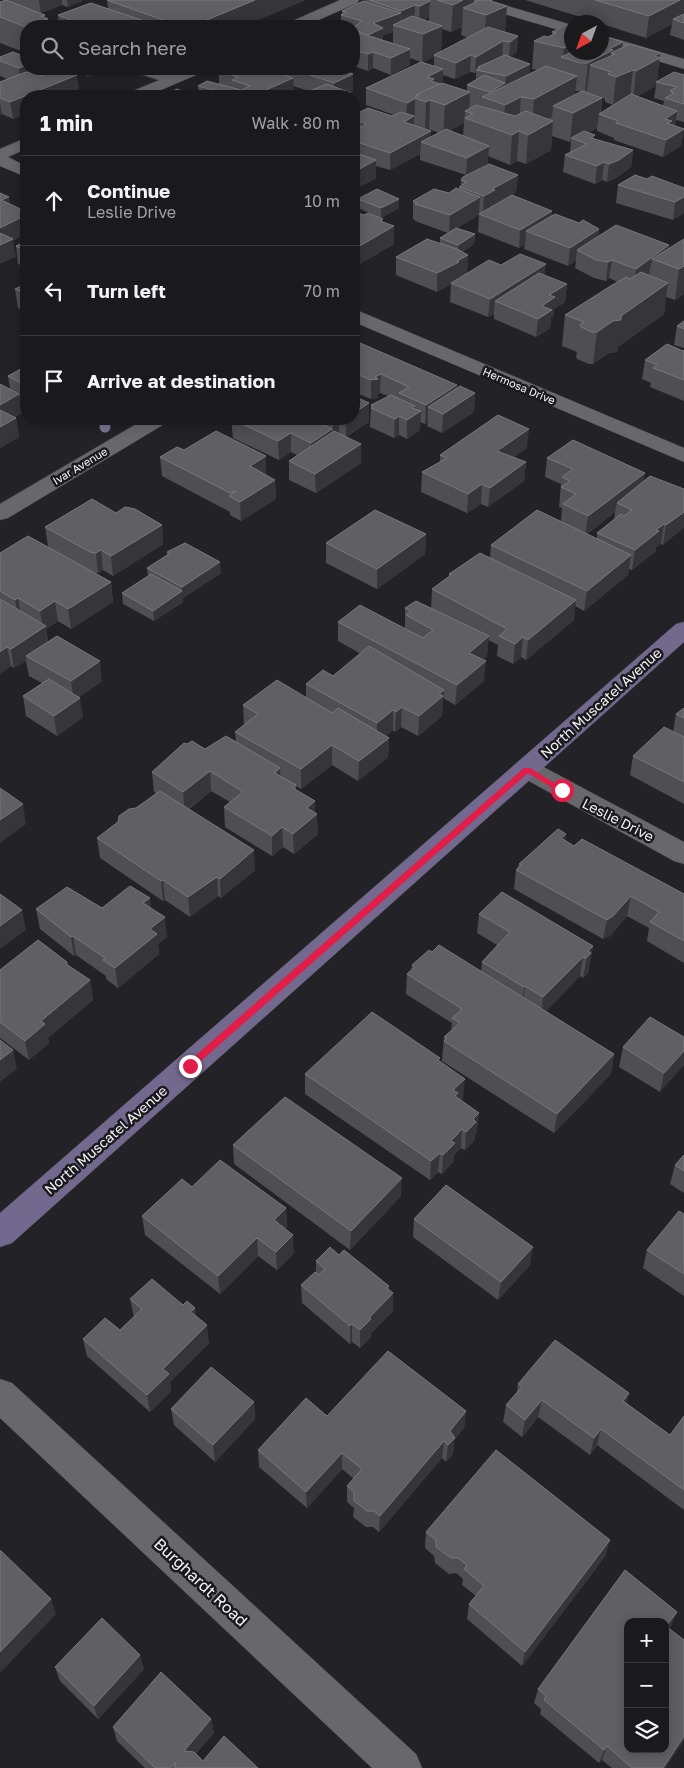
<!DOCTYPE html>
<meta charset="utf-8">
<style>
body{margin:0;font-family:"Golos Text",sans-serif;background:#232326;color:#f1f3f6}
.controls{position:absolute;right:15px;bottom:15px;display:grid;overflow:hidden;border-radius:10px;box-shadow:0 2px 12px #0003}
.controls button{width:45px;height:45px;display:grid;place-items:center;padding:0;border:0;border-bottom:1px solid #38383b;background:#1a1a1d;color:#f1f3f6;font:25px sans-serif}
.compass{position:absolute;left:564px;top:15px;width:45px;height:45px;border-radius:50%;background:#1a1a1d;box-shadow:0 2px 12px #0003;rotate:221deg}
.stop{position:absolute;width:15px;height:15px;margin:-11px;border:4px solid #e11d48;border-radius:50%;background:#fff}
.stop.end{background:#e11d48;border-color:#fff;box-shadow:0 1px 5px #0008}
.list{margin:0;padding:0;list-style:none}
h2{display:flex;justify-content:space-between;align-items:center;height:65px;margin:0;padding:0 20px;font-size:21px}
h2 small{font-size:16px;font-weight:400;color:#9fa1a4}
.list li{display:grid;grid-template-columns:32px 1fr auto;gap:15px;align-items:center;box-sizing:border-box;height:90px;padding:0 20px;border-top:1px solid #38383b}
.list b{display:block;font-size:19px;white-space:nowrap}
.list p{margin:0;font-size:16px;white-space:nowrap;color:#9fa1a4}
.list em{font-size:16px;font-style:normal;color:#9fa1a4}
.icon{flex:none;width:28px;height:28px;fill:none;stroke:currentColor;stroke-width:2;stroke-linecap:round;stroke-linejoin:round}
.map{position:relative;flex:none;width:684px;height:1768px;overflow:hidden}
.search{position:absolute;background:#1a1a1d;box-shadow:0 2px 12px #0003;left:20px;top:20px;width:340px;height:55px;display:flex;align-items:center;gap:12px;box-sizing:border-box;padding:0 18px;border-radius:20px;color:#9fa1a4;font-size:19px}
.panel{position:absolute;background:#1a1a1d;box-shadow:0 2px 12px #0003;left:20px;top:90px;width:340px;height:335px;border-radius:20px}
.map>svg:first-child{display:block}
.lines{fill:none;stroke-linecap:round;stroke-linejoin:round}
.lane-casing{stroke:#403f43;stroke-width:2}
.street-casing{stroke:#403f43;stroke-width:1}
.secondary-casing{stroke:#403f43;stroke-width:1}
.lane{fill:#68676c;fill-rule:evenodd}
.street{fill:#68676c;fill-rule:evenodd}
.secondary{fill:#73688d;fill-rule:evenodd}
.tree{fill:#7c7298}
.wall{fill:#4f4e52;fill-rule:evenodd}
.shaded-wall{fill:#36353a}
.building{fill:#605f64;stroke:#78777b;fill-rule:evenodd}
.route{fill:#e11d48}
.labels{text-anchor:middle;stroke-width:5;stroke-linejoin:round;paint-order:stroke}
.far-street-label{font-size:11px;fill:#f5f4f7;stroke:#1a191d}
.street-label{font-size:14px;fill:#f5f4f7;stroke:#1a191d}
.near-street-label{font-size:16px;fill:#f5f4f7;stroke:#1a191d}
</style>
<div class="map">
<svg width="684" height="1768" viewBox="0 0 684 1768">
<rect width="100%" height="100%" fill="#232227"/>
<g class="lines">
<defs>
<polygon id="lane" points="133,69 153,69 176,77 178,80 171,84 135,72"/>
<g id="street">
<polygon points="340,0 359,0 357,3 305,26 286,26 288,23"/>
<polygon points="465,0 487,0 572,25 572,34 467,3"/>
<polygon points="602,35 684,59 684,69 602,44"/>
<polygon points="186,69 206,69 203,72 147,96 126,96 128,93"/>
<polygon points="26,138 26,149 8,157 26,166 26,177 0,166 0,149"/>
<polygon points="354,309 684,448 684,462 354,322"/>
<polygon points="145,419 169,419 166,423 8,518 0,520 0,504"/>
<polygon points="527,760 536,763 684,842 684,864 674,861 518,775 514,769 518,763"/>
<polygon points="0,1379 12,1383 416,1754 422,1768 372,1768 0,1418"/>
</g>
<polygon id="secondary" points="684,622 684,642 12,1243 0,1247 0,1213 676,624"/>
</defs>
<!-- lane casing -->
<use href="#lane" class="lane-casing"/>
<!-- street casing -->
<use href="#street" class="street-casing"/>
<!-- secondary casing -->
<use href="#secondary" class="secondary-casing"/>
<!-- lane -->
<use href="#lane" class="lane"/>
<!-- street -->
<use href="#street" class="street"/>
<!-- secondary -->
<use href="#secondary" class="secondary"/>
</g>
<!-- trees -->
<circle class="tree" cx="105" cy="427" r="5.5"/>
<!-- wall -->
<g class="wall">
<polygon points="5,0 82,0 82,1 68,7 62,5 41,13"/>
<polygon points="107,0 305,0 243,26 26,26 26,53 0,43 0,2 45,15 45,18 48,21 59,25 58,15 108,8"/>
<path d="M365,0H474V3L493,0V1L507,6L505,32L517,52L510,57L530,64L529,74L537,70L532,69L534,41L548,37L552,35V32L566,25L572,52L622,48L660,53L657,81L684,75V122L676,120L675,126L684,129L681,146L663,157L614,140V138L597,131V128L588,133L595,139L633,150L631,167L616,178L607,182L602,180L595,184L563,172L565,155L570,152L571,142H570L552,136L551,150L526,164L517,161L510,165L488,156V163L466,175L420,160V154L390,170L376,166V178L354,190V115L392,116L394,115L366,105V88L421,62L410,58V65L391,75L373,68L368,71L354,66V26H341V15L342,14V11L365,2ZM429,17V22L424,20ZM462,27L461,35L468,38L441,52L442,29L451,32ZM393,32V43L383,40V35ZM434,57V66L423,62ZM470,72L475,73L476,72V80L467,85V91L442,83L443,75L455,79ZM656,86L654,98L664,101L663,106L637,96ZM575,91H582L575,95ZM602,98L605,99V102L613,105L601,113ZM464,123L463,136L450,130ZM429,129L439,133L431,137L427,130Z"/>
<polygon points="525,0 684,0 684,40 670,35 672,24 646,38 602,24 602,22 597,22"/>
<polygon points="0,57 38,69 39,75 79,91 26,96 26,113 13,119 2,114 0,115 0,82 7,79 0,76"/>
<polygon points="69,69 109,69 109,70 88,76"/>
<polygon points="224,69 338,69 353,74 353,91 350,92 351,96 300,96 302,95 302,94 309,91 293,86 294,94 290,96 199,96 198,86 219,84 219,71"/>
<polygon points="518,175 516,192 494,205 552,215 599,229 598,237 669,245 669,249 684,239 684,294 675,300 666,297 664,314 618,347 617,352 609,353 593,364 589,364 577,359 576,357 577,352 562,346 565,315 618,282 609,278 606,281 594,278 575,268 576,260 568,266 524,249 525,244 519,248 478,232 479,215 457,228 475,234 474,244 462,252 468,255 467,273 459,278 459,279 501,265 545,276 567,284 565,302 554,309 554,316 551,317 550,328 536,337 494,319 494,314 488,317 450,302 451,284 437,292 396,275 396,257 440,243 440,238 448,233 415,221 415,220 413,219 413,201 449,193 459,189 459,187 461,186 461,180"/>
<polygon points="647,179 684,188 684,213 673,220 616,203 618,185"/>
<polygon points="358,199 399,208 381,218 358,208"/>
<polygon points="354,212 383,222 394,244 356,266 354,265"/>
<polygon points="26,241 26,268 18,264 16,246"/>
<polygon points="26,284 26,312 18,308 15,289"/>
<polygon points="684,321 684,348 674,345 677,326"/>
<polygon points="354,347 457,388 475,393 474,412 442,433 427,426 428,423 425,424 420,422 420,430 407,439 399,435 394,438 370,427 371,405 388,396 380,393 378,394 378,398 371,399 356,393 356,397 369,422 346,437 361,444 361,463 316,493 289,480 289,461 297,455 291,452 279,460 233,438 231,419 354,419"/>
<polygon points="684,350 684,401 650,387 651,383 642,379 645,360"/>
<polygon points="26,366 26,403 20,400 22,413 15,417 16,418 19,437 0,448 0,384 10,389 8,376"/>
<polygon points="527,448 514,457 526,462 524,481 488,507 481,504 467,513 421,492 422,472 440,462 440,455"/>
<polygon points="184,450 266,456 266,475 275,480 276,499 241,521 230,515 230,512 162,476 160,457"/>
<path d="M547,458L684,489L663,545L661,544L656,547V551L632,570L629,569L628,575L584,611L575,606L574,620L526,660L521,657L513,664L497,656L498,645L488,640L487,656L482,660L484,681L455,705L443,698L442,716L418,736L401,727L395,732L393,730L386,736L389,738L388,757L358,781L332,765L301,789L296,786V790L315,813L318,834L294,854L283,847L272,856L225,827L224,807L230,802L211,791L189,809L255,870L221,898L218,896L190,917L165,900L163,901L100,858L97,838L156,793L154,792L152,772L187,744L205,749L236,742L235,732L244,725L243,705L306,697V684L333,676L361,654L338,641V622L405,629V608H431L432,589L449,577V574L490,558L491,545L561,521L562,508L559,507L561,484L545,477ZM615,512L614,520L597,533V539L587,534Z"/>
<polygon points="116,513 162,525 163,544 113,576 103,570 98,573 92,572 48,547 45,527"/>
<polygon points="426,534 425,554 377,589 326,563 326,543"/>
<polygon points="167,552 221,573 183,598 183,602 154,621 123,604 122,593 148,576 147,568 167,555"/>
<polygon points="0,553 111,582 113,602 71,629 58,621 46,629 48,641 102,681 79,697 83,717 57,736 26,716 23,696 42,683 29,676 26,661 14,668 11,666 0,674"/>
<polygon points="684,708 684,804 630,775 633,756 673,732 676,714"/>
<polygon points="566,834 565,840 574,846 684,894 684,963 647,941 649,928 627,916 610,936 603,939 514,889 516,870 518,867 519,864"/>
<polygon points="102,908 151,908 167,937 158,944 159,954 118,988 106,979 106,976 76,955 74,956 40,929 36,909"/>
<polygon points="479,914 593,946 588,973 583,978 580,976 546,1011 614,1054 611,1074 554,1133 442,1061 444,1037 451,1031 452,1023 406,994 407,974 411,970 412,965 432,952 481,971 482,962 497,945 477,933"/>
<polygon points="67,962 68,965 90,980 93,1000 48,1038 49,1043 29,1060 0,1038 0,970"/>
<polygon points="684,1037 660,1092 619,1067 623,1047"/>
<polygon points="440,1061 463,1098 461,1100 477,1132 475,1134 474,1141 465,1150 461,1148 454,1155 453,1162 442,1174 438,1172 430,1180 305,1094 305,1074"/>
<polygon points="233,1145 401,1196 350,1250 234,1164"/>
<polygon points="684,1155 684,1193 670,1184 675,1165"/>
<polygon points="192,1187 286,1208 287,1227 285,1229 294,1253 277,1270 258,1256 220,1294 145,1235 142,1216"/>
<polygon points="684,1214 684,1296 643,1268 647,1250"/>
<polygon points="414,1219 530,1265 498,1300 413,1237"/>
<polygon points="339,1255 393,1293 393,1311 371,1333 371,1337 360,1348 352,1342 350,1344 302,1303 301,1285 316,1273 316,1261"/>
<polygon points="130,1299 183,1305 195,1308 196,1316 209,1343 170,1382 171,1391 150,1412 87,1356 83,1339 120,1330 134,1317"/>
<polygon points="518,1384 629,1393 626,1403 670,1435 684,1416 684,1510 597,1445 590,1455 538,1417 522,1437 503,1422 506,1405 517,1392"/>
<polygon points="254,1402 255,1419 215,1462 174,1425 171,1409"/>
<polygon points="466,1411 464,1428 454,1440 453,1454 446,1462 442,1458 379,1532 373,1527 366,1527 353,1517 354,1508 347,1502 347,1486 354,1479 342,1469 307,1508 259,1467 258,1450 327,1416"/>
<polygon points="426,1532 606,1555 522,1666 467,1619 469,1604 476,1596 462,1585 463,1579 456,1573 449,1574 435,1563 434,1556 425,1548"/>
<polygon points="677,1612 669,1629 684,1640 684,1740 665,1768 612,1768 602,1760 599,1763 540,1714 541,1709 534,1703 538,1689"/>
<polygon points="55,1667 144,1669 98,1719 60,1681"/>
<polygon points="211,1719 214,1733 196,1753 203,1761 258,1768 145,1768 117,1741 113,1727"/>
</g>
<!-- shaded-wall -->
<g class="shaded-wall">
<polygon points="39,0 62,0 62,5 41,13"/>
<polygon points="67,0 82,0 82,1 68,7"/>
<polygon points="255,0 305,0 243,26 192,26"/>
<polygon points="463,0 474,0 473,12 463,8 462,27 451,32 453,5"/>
<polygon points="493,0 492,12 507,6 505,33 484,43 486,15 490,1"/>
<polygon points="680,0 684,0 684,18 673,19 672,24 646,38 649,16"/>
<polygon points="430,1 429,17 419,22 420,6"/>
<polygon points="415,5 414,21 401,27 401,11"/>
<polygon points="401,13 400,27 393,25 393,32 383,35 383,44 368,51 368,35 373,23"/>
<polygon points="442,26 441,53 434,55 434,57 422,62 423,34"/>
<polygon points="518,36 517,52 509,58 510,42"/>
<polygon points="503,41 502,58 480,68 478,67 477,70 476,70 476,72 475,73 476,57"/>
<polygon points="623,42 620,70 615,54 611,53 609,71 590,65 587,90 585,91 588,63 609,49"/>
<polygon points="572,44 572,52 563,58 564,48"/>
<polygon points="410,49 410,65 391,75 391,58"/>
<polygon points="373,52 373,68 368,71 368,54"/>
<polygon points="660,53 656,86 633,99 636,71 655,56"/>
<polygon points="471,55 470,72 455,79 456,63"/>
<polygon points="530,64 528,92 504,105 506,76"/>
<polygon points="26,65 26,69 38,69 39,78 21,85 19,68"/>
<polygon points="87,69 109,69 109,70 88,76"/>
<polygon points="443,69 442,101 430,100 429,129 425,131 427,77"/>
<polygon points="633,70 630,98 613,105 616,77"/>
<polygon points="353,74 353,91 342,96 334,96 334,83"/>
<polygon points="77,75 79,91 67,96 26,96 26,113 13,119 10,102"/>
<polygon points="577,76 574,105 553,106 552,117 532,127 534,99"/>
<polygon points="293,78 294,94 290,96 266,96 266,90"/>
<polygon points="505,83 504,105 489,100 490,92"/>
<polygon points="470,92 469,112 465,111 464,123 443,134 445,105"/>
<polygon points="351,93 351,96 343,96"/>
<polygon points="521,97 519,126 503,132 505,105"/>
<polygon points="415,98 415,115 406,120 407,103"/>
<polygon points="602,98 600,115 599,114 597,128 575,140 571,138 571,142 570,142 573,113"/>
<polygon points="0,103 2,114 0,115"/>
<polygon points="677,111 675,128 684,129 681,146 663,157 666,140 665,119"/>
<polygon points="414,116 414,133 404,122"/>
<polygon points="553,121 551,150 526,164 528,135"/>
<polygon points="431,131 431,146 421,142 420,154 390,170 390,153"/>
<polygon points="519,131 517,161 510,165 512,135"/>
<polygon points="489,146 488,163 466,175 467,158"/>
<polygon points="633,150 631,167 616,178 607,182 609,164"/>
<polygon points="376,160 376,178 354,190 354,172"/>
<polygon points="604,162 602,180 595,184 597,166"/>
<polygon points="518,175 516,192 494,205 483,214 484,196 492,189"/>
<polygon points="9,197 11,215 1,200"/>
<polygon points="480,197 479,215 449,233 450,215"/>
<polygon points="684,197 684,213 673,220 675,202"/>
<polygon points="399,199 399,208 381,218 381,208"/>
<polygon points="25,211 26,215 26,234 13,241 16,257 0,264 0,245 2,244 0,228 21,213"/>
<polygon points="552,211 551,228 526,231 525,244 519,248 520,230"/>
<polygon points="383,219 383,232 394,226 394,244 356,266 356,248 380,221"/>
<polygon points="599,229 597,247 577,250 576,260 568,266 570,248"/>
<polygon points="475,234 474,244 458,254 458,245"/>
<polygon points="669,245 666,263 652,259 649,275 633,287 636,269"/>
<polygon points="468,255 467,273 459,278 459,280 437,292 437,273"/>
<polygon points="612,260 609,278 606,281 608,262"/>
<polygon points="546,264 544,282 495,301 494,314 488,317 490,299"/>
<polygon points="684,266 684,294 675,300 679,269"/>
<polygon points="668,283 664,314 618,347 617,352 609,353 593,364 597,332"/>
<polygon points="567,284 565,302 554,309 554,316 551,317 550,328 536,337 538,319 542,306 549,295"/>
<polygon points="381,374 380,393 378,394 378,398 371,399 371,380"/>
<polygon points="457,385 456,404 428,407 428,423 425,424 426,405"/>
<polygon points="475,393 474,412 442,433 443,414"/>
<polygon points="19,394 22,413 0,425 0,405"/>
<polygon points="369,403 369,422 346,437 346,419 354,419 354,413"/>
<polygon points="415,406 415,415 421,411 420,430 407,439 407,420 412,408"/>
<polygon points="399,416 399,435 394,438 395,419"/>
<polygon points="16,418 19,437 0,448 0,427"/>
<polygon points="333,419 339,419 339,434 333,437"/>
<polygon points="332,429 333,448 311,462 311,443"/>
<polygon points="529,429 527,448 496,470 497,451"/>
<polygon points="291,433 291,452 279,460 278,441"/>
<polygon points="361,444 361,463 316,493 315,474"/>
<polygon points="266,456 266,475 250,466"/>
<polygon points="526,462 524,481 488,507 490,488"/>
<polygon points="645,473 643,492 617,503 615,512 585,535 588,516"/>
<polygon points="275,480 276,499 241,521 240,502"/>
<polygon points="482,484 481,504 467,513 468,494"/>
<polygon points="684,512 684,528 663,545 666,525"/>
<polygon points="664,524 661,544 656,547 656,551 632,570 635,550 656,530"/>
<polygon points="162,525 163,544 113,576 111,556"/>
<polygon points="426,534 425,554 377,589 377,569"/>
<polygon points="101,550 103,570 98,573 96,553"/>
<polygon points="631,555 628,575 584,611 587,591"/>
<polygon points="220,562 221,573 183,598 183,602 154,621 153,611 182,591 182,587"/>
<polygon points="111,582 113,602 71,629 68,609"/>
<polygon points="18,598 21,617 19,619 15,600"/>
<polygon points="576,600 574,620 526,660 528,640"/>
<polygon points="55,601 58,621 46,629 49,646 26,656 26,661 14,668 11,649 43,628 40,611"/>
<polygon points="489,636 487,656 468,673 469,653"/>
<polygon points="523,637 521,657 513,664 515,644"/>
<polygon points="7,647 11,666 0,674 0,652"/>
<polygon points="100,661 102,681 74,701 71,681"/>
<polygon points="486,661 484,681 455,705 457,685"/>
<polygon points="444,690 442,716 418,736 419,716 439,694"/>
<polygon points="80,698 83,717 57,736 54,716"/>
<polygon points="402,707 401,727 395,732 396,712"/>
<polygon points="393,710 393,730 377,743 377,723"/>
<polygon points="389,738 388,757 358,781 359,761"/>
<polygon points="332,745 332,765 301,789 301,769"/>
<polygon points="280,768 281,788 275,773"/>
<polygon points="210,771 211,791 185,811 183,792"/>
<polygon points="315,801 315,816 317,814 318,834 294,854 293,834 307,808"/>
<polygon points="23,804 26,824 0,843 0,820"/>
<polygon points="282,827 283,847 272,856 272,836"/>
<polygon points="566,834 563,853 561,838"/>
<polygon points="254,850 255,870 221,898 220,879"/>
<polygon points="217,877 218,896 190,917 188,897"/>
<polygon points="163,880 165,900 163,901 161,881"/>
<polygon points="631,896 627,916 610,936 603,939 607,920"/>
<polygon points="150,898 152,918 143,903"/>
<polygon points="22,910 26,930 0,949 0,926"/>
<polygon points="165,917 167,937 158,944 159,954 118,988 115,968 150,929"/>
<polygon points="73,936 76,955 74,956 71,937"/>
<polygon points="593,946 588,973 583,978 588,951"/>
<polygon points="583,957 580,976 541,1017 543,997"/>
<polygon points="90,980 93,1000 48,1038 49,1043 29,1060 25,1041 41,1021"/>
<polygon points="525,986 523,1005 522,1007 524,987"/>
<polygon points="13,1050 17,1069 0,1082 0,1060"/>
<polygon points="684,1051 684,1065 660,1092 664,1073"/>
<polygon points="614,1054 611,1074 554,1133 557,1114"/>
<polygon points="465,1079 463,1098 457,1104 453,1090"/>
<polygon points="479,1113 477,1132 475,1134 474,1141 465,1150 466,1132 473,1119"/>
<polygon points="462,1129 461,1148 454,1155 453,1162 442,1174 443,1155 451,1141"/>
<polygon points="440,1153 438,1172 430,1180 431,1161"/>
<polygon points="402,1178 401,1196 350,1250 351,1231"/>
<polygon points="286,1208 287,1227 275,1239 274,1220"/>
<polygon points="293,1235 294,1253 277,1270 276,1252"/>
<polygon points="257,1238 258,1256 220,1294 218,1276"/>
<polygon points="533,1247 530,1265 498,1300 501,1282"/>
<polygon points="389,1286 389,1298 393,1293 393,1311 371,1333 371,1337 360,1348 360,1330 369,1318 387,1288"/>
<polygon points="195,1308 197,1326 191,1312"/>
<polygon points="352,1324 352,1342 350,1344 350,1326"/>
<polygon points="207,1325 209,1343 170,1382 171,1391 150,1412 147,1395 163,1369"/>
<polygon points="629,1393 624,1410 623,1401"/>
<polygon points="542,1400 538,1417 522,1437 525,1420"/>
<polygon points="254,1402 255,1419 215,1462 213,1445"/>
<polygon points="466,1411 464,1428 454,1440 453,1454 446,1462 450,1431"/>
<polygon points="601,1429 597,1445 590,1455 594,1438"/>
<polygon points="444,1441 442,1458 379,1532 380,1516"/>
<polygon points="342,1453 342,1469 307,1508 306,1492"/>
<polygon points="610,1540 606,1555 522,1666 525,1652"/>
<polygon points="51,1599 56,1614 0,1673 0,1652"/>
<polygon points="677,1612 671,1627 665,1635 666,1626"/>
<polygon points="140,1655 144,1669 98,1719 94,1706"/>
<polygon points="211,1719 214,1733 187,1764 184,1751"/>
<polygon points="684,1736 684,1740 665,1768 663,1768"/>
<polygon points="607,1746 602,1760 599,1763 604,1750"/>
</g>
<!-- building -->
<g class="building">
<polygon points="6,0 45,15 41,16 48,19 45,20 60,26 58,26 26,27 0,17 0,2"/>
<polygon points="107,0 255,0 192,26 180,26"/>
<polygon points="369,0 430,0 430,1 420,6 415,5 401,11"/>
<polygon points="437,0 463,0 453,5"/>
<polygon points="480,0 492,0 490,1 507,6 486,15 463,8"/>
<polygon points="595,0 680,0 649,16"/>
<polygon points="363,1 401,13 373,23 383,28 368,35 354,30 354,27 362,21 341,15 347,12 342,11"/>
<polygon points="91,3 159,26 86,26 58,15"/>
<polygon points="684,14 684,23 673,19"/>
<polygon points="412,16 442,26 423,34 393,25"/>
<polygon points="326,22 338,26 317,26"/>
<polygon points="566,25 572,27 572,44 564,48 534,41 544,36 548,37 556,33 552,32"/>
<polygon points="488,27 518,36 510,42 503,41 476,57 471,55 456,63 434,55"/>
<polygon points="354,31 410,49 391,58 373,52 368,54 354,50"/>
<polygon points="602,36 623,42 609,49 613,50 588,63 580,63 561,57 572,52 602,52"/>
<polygon points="630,44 660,53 655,56 660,58 636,71 633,70 616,77 608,74 611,72 590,65 615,54 611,53"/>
<polygon points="13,52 26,57 26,65 19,68 0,61 0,57"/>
<polygon points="505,55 530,64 506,76 476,70 480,68 478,67"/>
<polygon points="421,62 443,69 427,77 434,79 431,81 440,84 416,95 416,98 407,103 366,88"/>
<polygon points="546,66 577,76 534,99 521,97 505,105 482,97"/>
<polygon points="56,69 62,69 77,75 10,102 0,98 0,82 26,72 43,76 40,75"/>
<polygon points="224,69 268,69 293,78 266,90 280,96 237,96 198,86 207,81 241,90 250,86 232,80 238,77 219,71"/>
<polygon points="292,69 338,69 353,74 334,83"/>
<polygon points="674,72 684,75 684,104 665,98 674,93 670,91 677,87 656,82"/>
<polygon points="484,75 505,83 490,92 467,85"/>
<polygon points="442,83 470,92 445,105 430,100 426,102 415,98 419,96 416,95"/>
<polygon points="327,84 351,93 343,96 300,96 304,94 302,94"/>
<polygon points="177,89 195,96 162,96"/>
<polygon points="582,91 602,98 573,113 553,106"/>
<polygon points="631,94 677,111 665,119 672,121 667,123 684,129 666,140 616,123 618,121 599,114"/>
<polygon points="476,105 515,116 526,111 553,121 528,135 519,131 512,135 465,118 473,114 465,111"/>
<polygon points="368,108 392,116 401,112 414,116 404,122 431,131 390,153 354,141 354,124 362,127 367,124 354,119 354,115"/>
<polygon points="446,129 489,146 467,158 421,142"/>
<polygon points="584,131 595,135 591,138 633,150 619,160 609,164 604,162 597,166 565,155 587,144 571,138"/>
<polygon points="354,152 376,160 354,172"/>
<polygon points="489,164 518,175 492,189 495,190 484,196 459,187 467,182 461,180 463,177"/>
<polygon points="635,175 647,179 652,176 684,188 684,197 675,202 618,185"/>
<polygon points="456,188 480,197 450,215 415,204 417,203 413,201 434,189 449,193"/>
<polygon points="377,189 399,199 381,208 358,199"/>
<polygon points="0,193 9,197 1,200 25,211 21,213 26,215 0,228"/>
<polygon points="512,195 552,211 520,230 479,214"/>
<polygon points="354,212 364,215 368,213 383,219 380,221 394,226 356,248 354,247"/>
<polygon points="555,214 579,223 583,220 599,229 570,248 526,231"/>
<polygon points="616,225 669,245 636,269 612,260 608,262 596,260 577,250"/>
<polygon points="456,228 475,234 458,245 440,238"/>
<polygon points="0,233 13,239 0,245"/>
<polygon points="427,239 457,249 468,255 457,261 459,262 437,273 396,257"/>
<polygon points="684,239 684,266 679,269 652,259"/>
<polygon points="26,241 26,251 16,246"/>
<polygon points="520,254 546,264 490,299 451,283 489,260 501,265"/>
<polygon points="641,272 668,283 621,316 621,320 613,321 597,332 592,332 581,327 580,325 584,322 565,315 609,287 626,277 630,279"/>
<polygon points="539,273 567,284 549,295 555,297 542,306 552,310 538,319 495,301"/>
<polygon points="26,284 26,294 15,289"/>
<polygon points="684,321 684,329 677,326"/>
<polygon points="360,343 457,385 426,405 399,393 409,387 381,374 375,377 378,379 371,380 354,373 354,347"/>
<polygon points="667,344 683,351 684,350 684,380 653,368 657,365 645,360"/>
<polygon points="26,366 26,386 8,376"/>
<polygon points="0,384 19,394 0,405"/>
<polygon points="460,386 475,393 443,414 428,407"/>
<polygon points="391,395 415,406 412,408 421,411 407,420 399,416 395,419 371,408 373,406 371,405"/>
<polygon points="354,396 369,403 354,413"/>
<polygon points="0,410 16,418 0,427"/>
<polygon points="498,415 529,429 497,451 526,462 490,488 482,484 468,494 422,472 447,458 440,455"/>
<polygon points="232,419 311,419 332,429 311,443 291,433 278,441"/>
<polygon points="216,431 266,456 250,466 275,480 240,502 229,496 236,491 230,493 160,457 177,447 184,450"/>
<polygon points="334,431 361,444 315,474 289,461"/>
<polygon points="573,440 645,473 588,516 563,504 576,494 561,487 570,481 562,477 573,469 547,458"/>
<polygon points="650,476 684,489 684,512 666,525 664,524 656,530 659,531 635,550 597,533 621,514 624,516 632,510 617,503"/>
<polygon points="92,499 116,513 125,507 135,509 162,525 111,556 101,550 96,553 90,552 45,527"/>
<polygon points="375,510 426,534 377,569 326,543"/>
<polygon points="537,510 631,555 587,591 491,545"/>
<polygon points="28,536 111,582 68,609 55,601 40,611 18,598 15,600 0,591 0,553"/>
<polygon points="185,543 220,562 182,587 147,568 169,554 167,552"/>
<polygon points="480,553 576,600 528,640 523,637 515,644 499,636 507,629 432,589 451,575 449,574"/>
<polygon points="151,574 182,591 153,611 122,593"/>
<polygon points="0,599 46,626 11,649 7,647 0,652"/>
<polygon points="416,601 489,636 469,653 486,661 457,685 338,622 360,605 423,638 433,630 406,615 411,611 405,608"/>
<polygon points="57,636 100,661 71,681 26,656"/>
<polygon points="369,646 444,690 439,694 443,696 419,716 402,707 396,712 393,710 377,723 306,684 323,670 333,676"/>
<polygon points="49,679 80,698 54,716 23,696"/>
<polygon points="277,680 332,713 338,708 389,738 359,761 332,745 301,769 235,732 258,714 243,705"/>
<polygon points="684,708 684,718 676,714"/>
<polygon points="664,727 684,737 684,782 633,756"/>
<polygon points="226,736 280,768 275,773 296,785 293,788 315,801 307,808 317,814 293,834 282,827 272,836 224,807 243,792 210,771 183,792 152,772 184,743 187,744 192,741 205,749"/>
<polygon points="0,788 23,804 0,820"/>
<polygon points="160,791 254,850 220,879 217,877 188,897 163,880 161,881 97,838 118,822 119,816 129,809 136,808"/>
<polygon points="558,829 566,834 561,838 574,846 582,839 684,894 684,941 650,922 659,912 631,896 613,916 607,920 516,870 521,865 519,864"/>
<polygon points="130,886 150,898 143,903 165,917 150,929 157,934 115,968 103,960 105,958 73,936 71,937 36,909 67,887 102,908"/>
<polygon points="502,892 593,946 588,951 591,953 586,958 583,957 543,997 525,986 524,987 482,962 510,932 479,914"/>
<polygon points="0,894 22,910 0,926"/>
<polygon points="38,940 67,962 66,964 90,980 41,1021 45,1024 25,1041 0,1022 0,970"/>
<polygon points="439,945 614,1054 557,1114 444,1041 447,1038 444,1037 460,1023 452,1018 462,1009 407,974 415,967 412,965 429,950 432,952"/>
<polygon points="372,1012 440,1058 438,1060 465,1079 453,1090 458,1093 455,1096 479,1113 473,1119 476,1122 466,1132 462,1129 451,1141 455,1143 443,1155 440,1153 431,1161 305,1074"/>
<polygon points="650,1017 684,1037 684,1051 664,1073 623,1047"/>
<polygon points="0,1040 13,1050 0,1060"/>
<polygon points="285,1097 402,1178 351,1231 233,1145"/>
<polygon points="684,1155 684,1171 675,1165"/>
<polygon points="220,1160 286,1208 274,1220 293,1235 276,1252 257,1238 218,1276 142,1216 182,1179 192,1187"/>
<polygon points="446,1185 533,1247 501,1282 414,1219"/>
<polygon points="679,1211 684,1214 684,1274 647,1250"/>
<polygon points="330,1247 339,1255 344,1250 389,1286 387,1288 393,1293 369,1318 371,1319 360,1330 352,1324 350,1326 301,1285 315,1272 319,1275 325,1269 316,1261"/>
<polygon points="152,1279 183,1305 187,1301 195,1308 191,1312 207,1325 163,1369 169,1374 147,1395 83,1339 105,1318 120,1330 142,1309 130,1299"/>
<polygon points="555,1340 629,1393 623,1401 670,1435 684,1416 684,1490 601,1429 594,1438 542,1400 525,1420 506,1405 522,1387 518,1384"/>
<polygon points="388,1351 466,1411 450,1431 455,1438 448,1445 444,1441 380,1516 374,1511 367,1511 354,1501 354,1492 347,1486 362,1469 342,1453 306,1492 258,1450 306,1398 327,1416"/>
<polygon points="211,1367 254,1402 213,1445 171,1409"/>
<polygon points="496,1450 610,1540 525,1652 469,1604 484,1586 464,1569 467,1565 458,1558 451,1558 436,1547 436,1540 426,1532"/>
<polygon points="0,1550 51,1599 0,1652"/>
<path d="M625,1570L677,1612L666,1626L684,1640V1736L663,1768H632L607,1746L604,1750L544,1700L546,1696L538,1689ZM628,1622H665V1749H628Z"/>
<polygon points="102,1618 140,1655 94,1706 55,1667"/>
<polygon points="161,1672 211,1719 184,1751 194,1752 203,1761 224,1736 258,1768 174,1768 176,1762 170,1768 155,1768 113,1727"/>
</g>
<!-- route -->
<polygon class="route" points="524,768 530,768 566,790 559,792 528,773 193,1068 187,1068 187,1063"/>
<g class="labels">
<!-- far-street labels -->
<g class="far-street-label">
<text transform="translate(519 386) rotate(23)" y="4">Hermosa Drive</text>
<text transform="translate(80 466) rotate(-31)" y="4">Ivar Avenue</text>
</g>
<!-- street labels -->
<g class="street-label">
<text transform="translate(601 703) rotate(-42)" y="5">North Muscatel Avenue</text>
<text transform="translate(618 820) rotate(27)" y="5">Leslie Drive</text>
<text transform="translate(106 1140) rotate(-41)" y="5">North Muscatel Avenue</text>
</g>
<!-- near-street labels -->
<g class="near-street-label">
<text transform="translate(201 1582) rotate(43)" y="6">Burghardt Road</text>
</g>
</g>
</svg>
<div class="controls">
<button>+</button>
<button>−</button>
<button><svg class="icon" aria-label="layers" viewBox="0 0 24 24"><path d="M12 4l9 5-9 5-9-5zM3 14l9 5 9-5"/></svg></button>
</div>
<svg class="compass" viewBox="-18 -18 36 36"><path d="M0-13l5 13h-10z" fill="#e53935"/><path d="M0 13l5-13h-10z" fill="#9fa1a4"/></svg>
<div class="stop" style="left:562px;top:790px"></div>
<div class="stop end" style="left:190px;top:1066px"></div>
<div class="search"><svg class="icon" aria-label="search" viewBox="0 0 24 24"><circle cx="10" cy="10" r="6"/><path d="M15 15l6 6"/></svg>Search here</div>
<section class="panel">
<h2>1 min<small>Walk · 80 m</small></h2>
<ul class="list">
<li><svg class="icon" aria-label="ahead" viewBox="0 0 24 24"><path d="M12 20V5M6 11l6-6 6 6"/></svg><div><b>Continue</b><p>Leslie Drive</p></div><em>10 m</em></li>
<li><svg class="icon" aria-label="left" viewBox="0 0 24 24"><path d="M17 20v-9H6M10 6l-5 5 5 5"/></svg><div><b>Turn left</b></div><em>70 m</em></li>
<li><svg class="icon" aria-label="arrive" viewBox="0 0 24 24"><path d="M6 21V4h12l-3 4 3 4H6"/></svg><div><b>Arrive at destination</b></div></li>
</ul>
</section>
</div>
